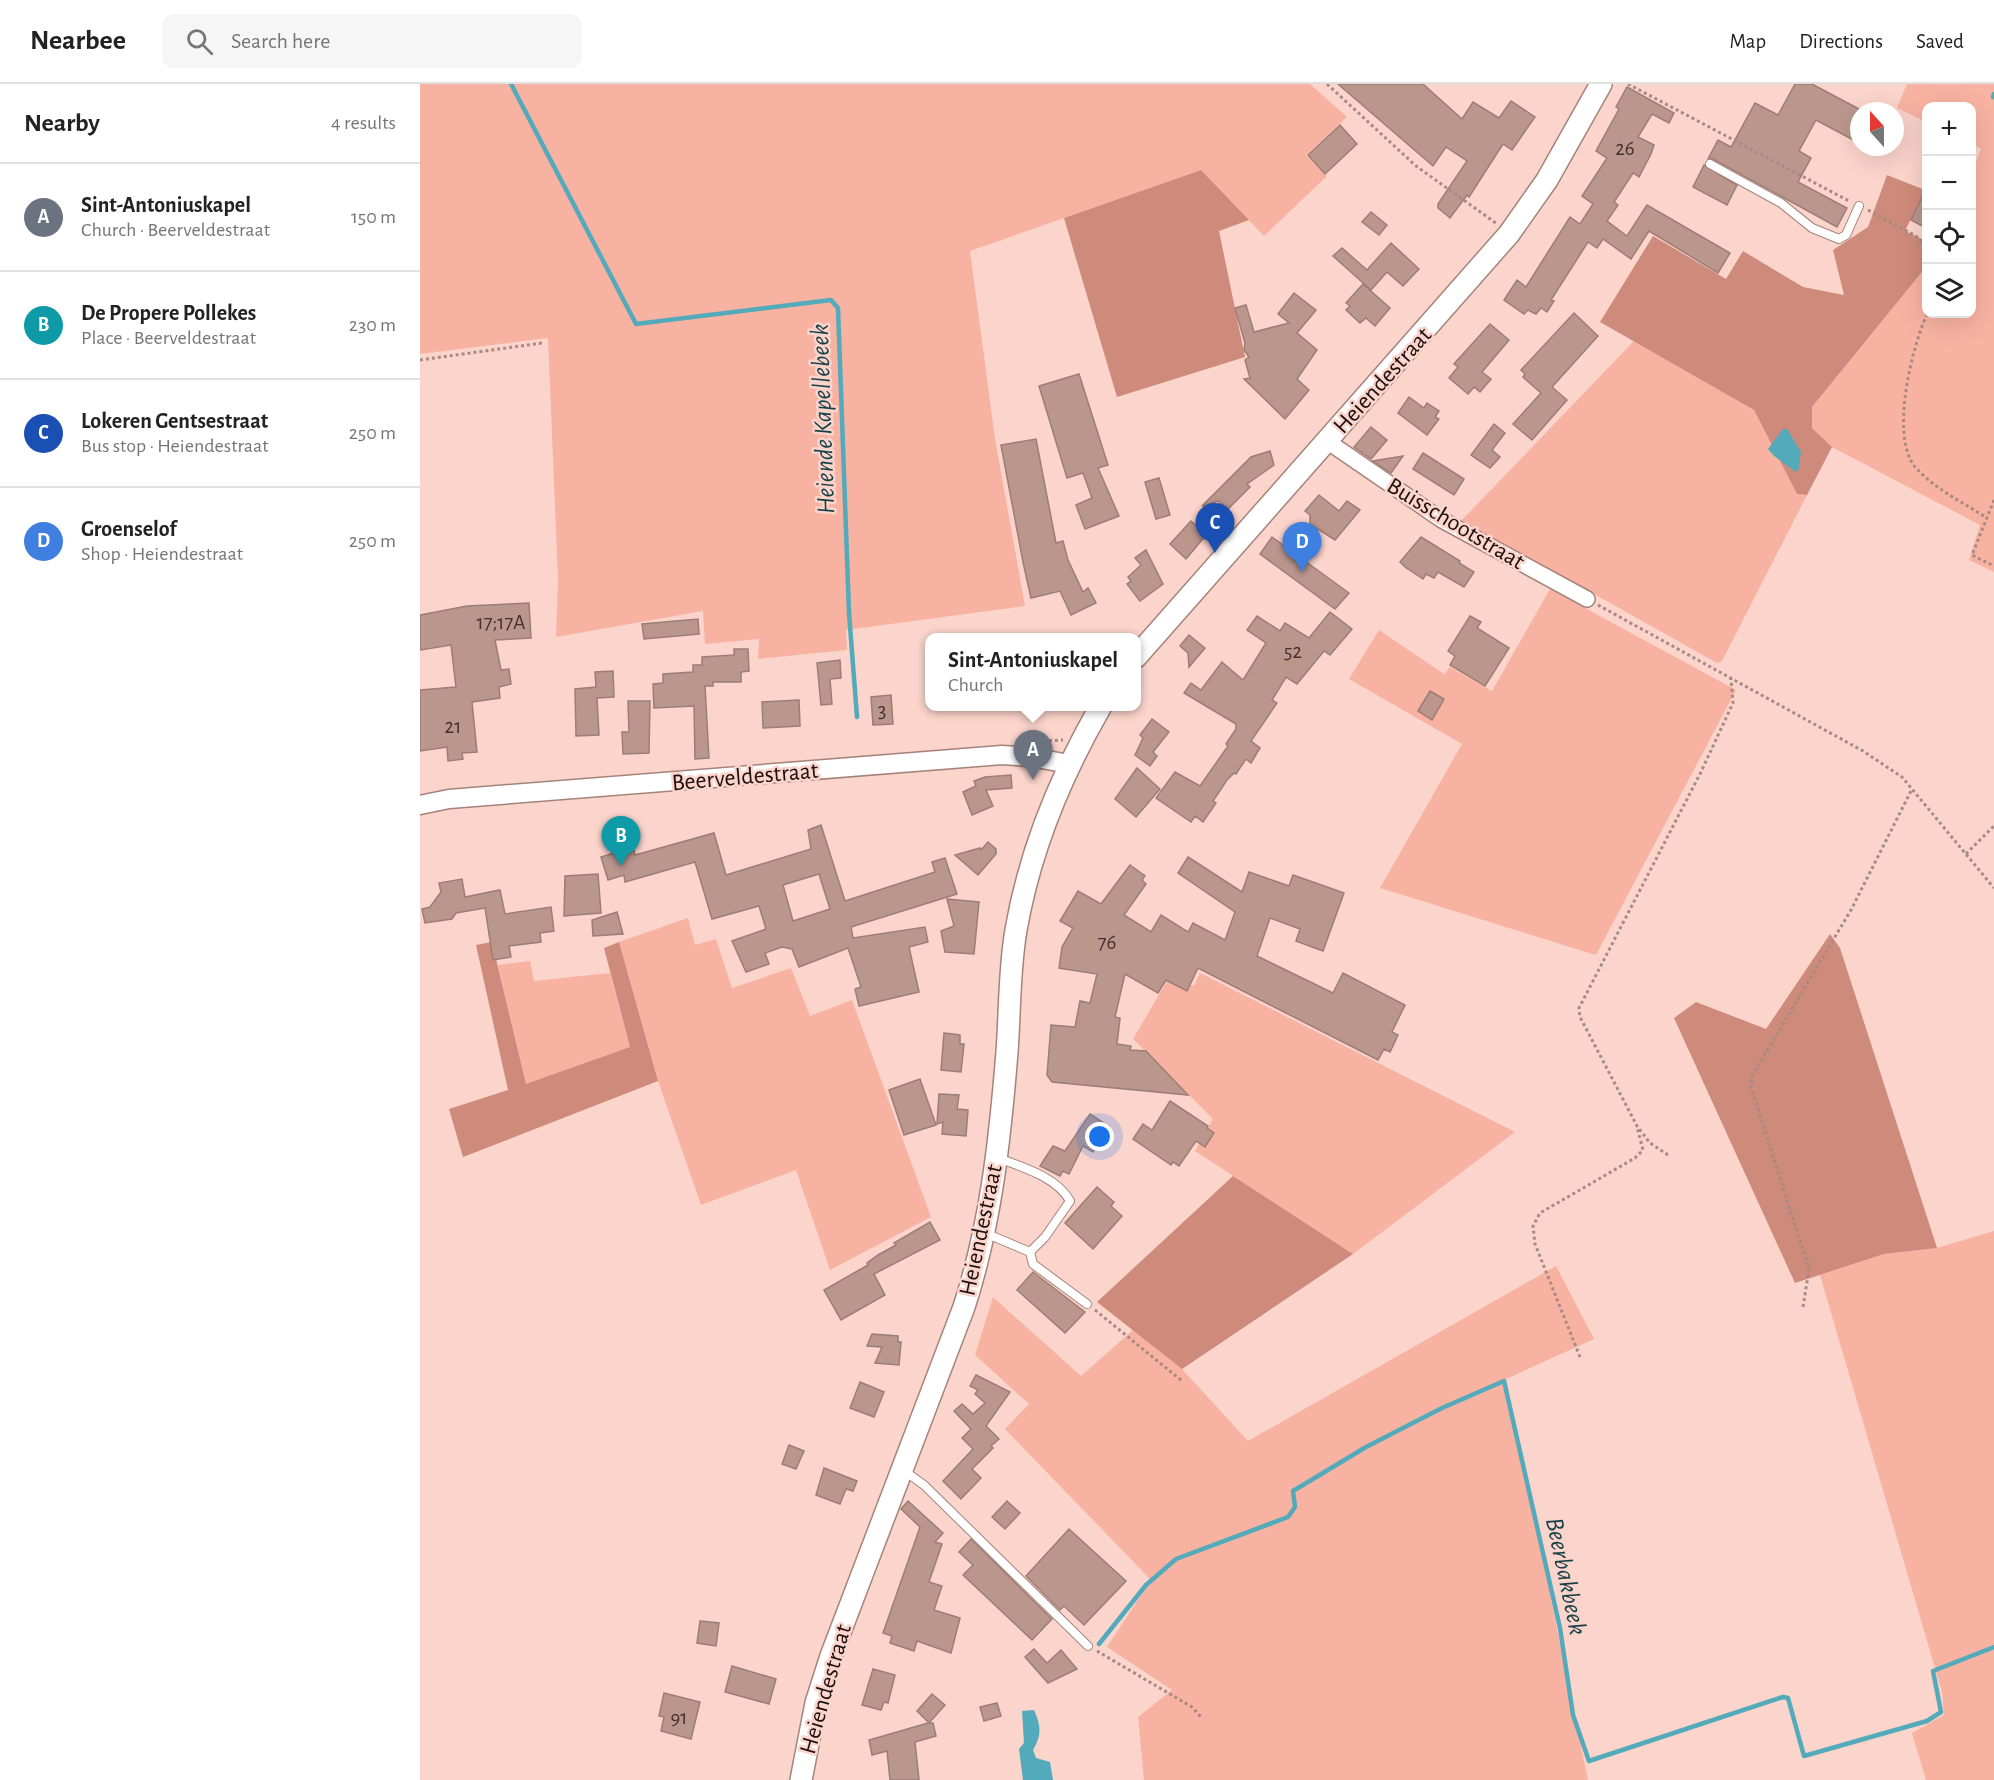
<!DOCTYPE html>
<meta charset="utf-8">
<style>
body{margin:0;font-family:"Alegreya Sans",sans-serif;background:#f6f6f6;color:#222}
.controls{position:absolute;right:18px;top:18px;display:grid;overflow:hidden;border-radius:12px;box-shadow:0 6px 24px #0002}
.controls button{width:54px;height:54px;display:grid;place-items:center;padding:0;border:0;border-bottom:2px solid #e0e0e0;background:#fff;color:#222;font:30px sans-serif}
.compass{position:absolute;left:1430px;top:18px;width:54px;height:54px;border-radius:50%;background:#fff;box-shadow:0 6px 24px #0002;rotate:339deg}
.you{position:absolute;left:680px;top:1053px;width:21px;height:21px;margin:-15px;border:4px solid #fff;border-radius:50%;background:#1a73e8;box-shadow:0 0 0 9px #1a73e833}
.badge{display:grid;place-items:center;width:39px;height:39px;border-radius:50%;background:#387e8b;color:#fff;font-size:20px;font-weight:700}
.pin{position:absolute;translate:-50% -50px;filter:drop-shadow(0 2px 3px #0008)}
.pin::after{content:'';position:absolute;top:32px;width:21px;height:18px;background:inherit;clip-path:polygon(0 0,100% 0,50% 100%)}
.popup{position:absolute;left:505px;top:549px;width:216px;height:78px;box-sizing:border-box;display:grid;place-content:center;border-radius:12px;background:#fff;filter:drop-shadow(0 2px 4px #0005);font-size:20px;white-space:nowrap;color:#767676}
.popup b{font-size:22px;color:#222}
.popup::after{content:'';position:absolute;left:50%;top:100%;margin-left:-12px;border:12px solid transparent;border-top-color:#fff}
.list{margin:0;padding:0;list-style:none}
h2{display:flex;justify-content:space-between;align-items:center;height:78px;margin:0;padding:0 24px;font-size:26px}
h2 small{font-size:20px;font-weight:400;color:#767676}
.list li{display:grid;grid-template-columns:39px 1fr auto;gap:18px;align-items:center;box-sizing:border-box;height:108px;padding:0 24px;border-top:2px solid #e0e0e0}
.list b{display:block;font-size:22px;white-space:nowrap}
.list p{margin:0;font-size:20px;white-space:nowrap;color:#767676}
.list em{font-size:20px;font-style:normal;color:#767676}
.icon{flex:none;width:33px;height:33px;fill:none;stroke:currentColor;stroke-width:2;stroke-linecap:round;stroke-linejoin:round}
.map{position:relative;flex:none;width:1574px;height:1696px;overflow:hidden}
header{display:flex;align-items:center;gap:36px;box-sizing:border-box;height:84px;padding:0 30px;background:#fff;border-bottom:2px solid #e0e0e0}
header strong{font-size:28px}
nav{display:flex;gap:33px;margin-inline-start:auto;font-size:21px}
.search{width:420px;height:54px;background:#f6f6f6;display:flex;align-items:center;gap:15px;box-sizing:border-box;padding:0 21px;border-radius:12px;color:#767676;font-size:22px}
main{display:flex}
aside{flex:1;background:#fff}
.map>svg:first-child{display:block}
.green{fill:#f8b2a2}
.forest{fill:#ce8a7a}
.water{fill:#52aaba}
.lines{fill:none;stroke-linecap:round;stroke-linejoin:round}
.stream{stroke:#52aaba;stroke-width:4.5}
.building{fill:#ba968d;stroke:#9f7c74;stroke-width:1.5;fill-rule:evenodd}
.service-casing{stroke:#a6837a;stroke-width:10}
.minor-casing{stroke:#a6837a;stroke-width:18}
.tertiary-casing{stroke:#a6837a;stroke-width:21}
.secondary-casing{stroke:#a6837a;stroke-width:24}
.path{stroke:#a88a83;stroke-width:3;stroke-dasharray:3 3;stroke-linecap:butt}
.service{stroke:#fff;stroke-width:8}
.minor{stroke:#fff;stroke-width:15}
.tertiary{stroke:#fff;stroke-width:18}
.secondary{stroke:#fff;stroke-width:21}
.labels{text-anchor:middle;stroke-width:5;stroke-linejoin:round;paint-order:stroke}
.number-label{font-size:21px;fill:#44312c}
.street-label{font-size:24px;fill:#1c0f0c;stroke:#fbd4cb}
.water-label{font-size:26px;font-style:italic;fill:#163f46;stroke:#fbd4cb}
</style>
<header>
<strong>Nearbee</strong>
<div class="search"><svg class="icon" aria-label="search" viewBox="0 0 24 24"><circle cx="10" cy="10" r="6"/><path d="M15 15l6 6"/></svg>Search here</div>
<nav><a>Map</a><a>Directions</a><a>Saved</a></nav>
</header>
<main>
<aside>
<h2>Nearby<small>4 results</small></h2>
<ul class="list">
<li><span class="badge" style="background:#6b7280">A</span><div><b>Sint-Antoniuskapel</b><p>Church · Beerveldestraat</p></div><em>150 m</em></li>
<li><span class="badge" style="background:#0f9aa8">B</span><div><b>De Propere Pollekes</b><p>Place · Beerveldestraat</p></div><em>230 m</em></li>
<li><span class="badge" style="background:#1a4fb4">C</span><div><b>Lokeren Gentsestraat</b><p>Bus stop · Heiendestraat</p></div><em>250 m</em></li>
<li><span class="badge" style="background:#3f7fe0">D</span><div><b>Groenselof</b><p>Shop · Heiendestraat</p></div><em>250 m</em></li>
</ul>
</aside>
<div class="map">
<svg width="1574" height="1696" viewBox="0 0 1574 1696">
<rect width="100%" height="100%" fill="#fbd4cb"/>
<!-- green -->
<g class="green">
<polygon points="0,0 890,0 927,33 886,71 907,92 844,152 781,86 550,167 575,355 605,522 426,546 427,566 338,575 339,555 285,560 283,527 136,553 138,495 128,254 0,270"/>
<polygon points="1487,0 1574,0 1574,488 1549,476 1560,441 1412,363 1392,344 1392,323 1506,183 1506,230 1552,230 1552,88 1561,65 1552,60 1552,22 1506,22 1506,38 1477,24"/>
<polygon points="1214,257 1334,326 1377,410 1387,411 1302,577 1297,579 1042,436"/>
<polygon points="1130,505 1316,606 1176,871 960,804 1042,660 929,595 959,546 1024,590 1030,583 1072,607"/>
<polygon points="268,834 275,861 296,855 312,904 371,884 390,932 432,916 511,1133 410,1186 376,1086 281,1121 238,997 199,858"/>
<polygon points="110,877 114,897 190,889 210,963 106,1001 78,881"/>
<polygon points="780,889 1095,1048 933,1170 775,1067 793,1035 713,955 750,892 774,902"/>
<polygon points="1574,1147 1574,1696 1506,1696 1492,1649 1524,1631 1522,1608 1400,1191 1464,1170 1517,1164"/>
<polygon points="1136,1182 1174,1255 1086,1295 1168,1696 724,1696 718,1633 752,1606 687,1563 731,1496 585,1345 609,1320 555,1271 573,1213 661,1292 713,1246 762,1285 828,1357"/>
</g>
<!-- forest -->
<g class="forest">
<polygon points="781,86 829,136 799,147 825,273 697,313 644,134"/>
<polygon points="1467,91 1505,106 1485,147 1506,157 1506,183 1392,323 1392,344 1412,363 1387,411 1377,410 1334,326 1180,238 1233,152 1306,195 1323,167 1383,203 1424,211 1413,166 1448,143"/>
<polygon points="1410,850 1420,864 1517,1164 1464,1170 1375,1199 1254,934 1276,918 1346,945"/>
<polygon points="72,858 106,1000 210,963 184,864 199,858 238,997 43,1073 29,1025 88,1006 56,861"/>
<polygon points="813,1092 933,1170 762,1285 677,1218"/>
</g>
<!-- water -->
<g class="water">
<polygon points="1363,345 1367,345 1381,368 1378,387 1376,388 1354,372 1348,365"/>
<path d="M614,1626C621,1642 622,1651 613,1666L616,1674L630,1678L633,1696H603L599,1665L604,1659L602,1627Z"/>
</g>
<g class="lines">
<!-- stream -->
<g class="stream">
<polyline points="91,0 216,240 411,216 418,224 429,529 437,633"/>
<polyline points="1573,13 1574,10"/>
<polyline points="679,1560 726,1501 756,1475 868,1433 875,1423 873,1407 946,1363 1022,1324 1084,1297 1140,1544 1153,1631 1169,1677 1363,1613 1368,1614 1384,1672 1507,1637 1521,1628 1513,1587 1574,1563"/>
</g>
</g>
<!-- building -->
<g class="building">
<polygon points="918,0 1003,0 1042,35 1053,18 1079,34 1091,17 1115,33 1092,66 1083,60 1049,113 1047,111 1030,134 1018,124 1018,120 1047,77 1026,63 1013,82"/>
<polygon points="1375,0 1392,0 1439,25 1439,59 1396,36 1379,67 1391,74 1378,98 1427,124 1417,143 1293,75 1288,75 1298,56 1311,63 1335,19 1358,31"/>
<polygon points="1207,3 1254,29 1249,39 1232,30 1218,53 1234,61 1231,70 1219,93 1213,89 1194,118 1198,121 1187,137 1207,152 1227,121 1310,169 1298,189 1229,147 1211,175 1183,155 1177,164 1168,158 1131,216 1134,217 1127,228 1121,224 1116,230 1108,226 1104,230 1084,216 1097,196 1106,203 1150,133 1160,140 1173,120 1162,112 1187,74 1176,67 1199,25 1196,23"/>
<polygon points="920,41 937,60 905,90 888,71"/>
<polygon points="1284,81 1317,101 1307,121 1273,103"/>
<polygon points="1506,105 1506,144 1491,136"/>
<polygon points="951,128 967,141 959,151 942,138"/>
<polygon points="971,159 999,185 983,202 967,188 951,206 913,172 922,164 947,186"/>
<polygon points="943,200 970,224 955,242 946,234 940,239 926,226 930,222 926,219"/>
<polygon points="874,209 896,226 877,249 897,266 877,295 889,306 865,335 824,295 830,294 825,276 829,273 824,266 825,259 815,224 826,221 834,248 869,239 858,230"/>
<polygon points="1154,229 1178,252 1132,303 1147,316 1112,356 1093,340 1121,309 1103,293 1105,290 1101,286"/>
<polygon points="1070,240 1089,256 1062,288 1071,295 1060,308 1054,303 1048,310 1029,294 1038,283 1034,280"/>
<polygon points="659,290 688,381 678,384 699,432 665,445 656,421 672,414 663,389 647,394 619,302"/>
<polygon points="989,313 1004,324 1007,319 1019,327 1015,333 1019,335 1007,351 978,329"/>
<polygon points="1074,340 1085,349 1072,366 1080,373 1070,384 1051,371"/>
<polygon points="951,343 967,356 951,375 934,363"/>
<polygon points="616,355 636,459 643,457 648,476 663,508 668,504 676,519 651,531 640,507 611,514 603,478 581,361"/>
<polygon points="850,367 854,381 827,400 830,403 808,425 798,417 782,422 831,373"/>
<polygon points="1003,369 1044,395 1034,411 993,385"/>
<polygon points="983,372 971,389 953,377"/>
<polygon points="739,394 750,431 736,435 725,398"/>
<polygon points="899,411 919,427 927,417 940,426 915,456 890,440 890,431 885,427"/>
<polygon points="771,437 786,451 766,475 750,460"/>
<polygon points="852,453 929,509 915,525 840,470"/>
<polygon points="1001,453 1040,477 1039,479 1054,488 1044,503 1018,488 1014,494 1006,490 1003,495 985,483 980,478"/>
<polygon points="726,466 743,500 720,517 707,500 711,497 708,493 721,481 715,474"/>
<polygon points="109,519 111,554 75,556 81,586 89,585 91,600 79,603 80,614 52,618 57,668 42,669 43,675 28,677 27,663 0,667 0,606 36,603 31,561 0,566 0,531 47,522"/>
<polygon points="910,528 932,545 910,571 904,567 877,600 866,593 852,616 857,619 831,657 840,664 831,679 826,675 816,690 814,689 807,696 793,717 796,719 783,738 775,732 771,738 736,714 755,688 780,702 808,662 806,660 816,645 816,640 764,609 771,599 781,606 802,578 823,596 846,559 827,546 837,532 860,547 865,539 889,554"/>
<polygon points="1050,532 1061,538 1057,544 1089,564 1065,602 1030,581 1035,572 1028,567"/>
<polygon points="278,535 279,550 224,555 222,540"/>
<polygon points="769,551 785,564 769,583 768,569 760,562"/>
<polygon points="314,565 328,565 329,587 321,588 321,598 293,598 293,602 285,602 289,674 275,675 274,622 234,624 233,600 243,599 243,590 273,588 273,581 282,581 282,573 314,571"/>
<polygon points="420,576 421,594 410,595 412,620 401,621 397,579"/>
<polygon points="193,587 194,613 177,614 179,651 156,652 155,605 176,603 175,588"/>
<polygon points="1010,607 1024,615 1012,636 998,627"/>
<polygon points="471,611 473,640 453,641 451,613"/>
<polygon points="379,616 380,642 343,644 342,618"/>
<polygon points="208,617 230,617 229,669 203,670 202,648 209,648"/>
<polygon points="732,635 749,648 733,668 737,672 730,682 715,671 723,654 720,651"/>
<polygon points="717,684 740,705 716,733 695,715"/>
<polygon points="591,691 592,704 566,706 573,722 552,731 543,708 556,702 554,697 565,693"/>
<path d="M401,741L425,817L515,788L512,778L525,774L537,810L431,843L433,854L505,843L508,858L489,863L499,908L439,922L435,905L441,903L428,864L379,883L372,865L362,863L345,869L349,880L326,888L312,857L346,845L339,822L292,835L275,778L205,798L204,791L188,796L181,773L197,768L193,752L209,747L215,771L294,749L306,791L391,765L388,746ZM399,790L410,825L373,837L363,801Z"/>
<polygon points="568,758 576,765 576,770 558,791 535,771 560,764 561,766"/>
<polygon points="768,773 822,808 829,788 869,802 873,791 924,809 903,867 876,857 880,845 850,834 837,872 913,909 923,889 985,921 972,948 978,951 970,968 964,965 958,976 778,884 767,907 746,896 738,909 705,890 695,933 700,934 697,960 711,962 710,966 726,967 768,1011 632,998 627,991 631,941 655,943 660,917 670,919 677,890 639,884 642,863 653,844 640,837 658,807 681,820 710,781 725,792 722,796 726,800 704,831 731,848 741,831 768,848 773,839 805,856 815,828 758,789"/>
<polygon points="178,790 181,829 144,832 145,792"/>
<polygon points="42,795 45,813 80,806 85,830 131,823 134,847 120,849 121,858 89,862 91,873 73,876 65,824 36,829 32,835 5,839 2,825 10,823 21,808 19,799"/>
<polygon points="527,815 559,818 554,870 525,868 521,847 534,842"/>
<polygon points="197,828 203,850 173,852 172,836"/>
<polygon points="524,949 540,951 540,960 544,960 541,988 521,986"/>
<polygon points="500,995 516,1041 484,1051 469,1006"/>
<polygon points="519,1010 539,1011 537,1025 548,1026 546,1052 522,1050 523,1038 517,1040"/>
<polygon points="750,1017 788,1042 787,1044 794,1049 785,1063 776,1057 759,1082 753,1078 751,1081 713,1055 723,1040 732,1046"/>
<polygon points="670,1030 690,1043 673,1068 663,1062 649,1090 643,1087 640,1092 620,1082 633,1062 645,1067"/>
<polygon points="677,1103 694,1118 691,1122 702,1132 673,1165 645,1139"/>
<polygon points="510,1138 520,1156 454,1190 465,1211 421,1236 404,1206 448,1181 447,1179 458,1171 476,1161 474,1159"/>
<polygon points="613,1188 665,1228 645,1249 597,1206"/>
<polygon points="452,1250 478,1252 478,1258 481,1258 479,1281 455,1279 462,1263 447,1262"/>
<polygon points="556,1291 590,1308 566,1342 579,1355 571,1362 573,1364 552,1385 561,1394 541,1415 523,1397 553,1365 542,1354 551,1345 534,1327 542,1320 553,1330 565,1319 555,1310 558,1306 550,1302"/>
<polygon points="440,1298 464,1308 454,1333 430,1324"/>
<polygon points="369,1361 384,1367 376,1385 362,1380"/>
<polygon points="404,1384 437,1397 433,1407 426,1405 420,1420 396,1411"/>
<polygon points="488,1417 523,1449 515,1458 522,1460 509,1498 522,1502 514,1526 540,1534 531,1569 497,1557 494,1567 470,1559 472,1552 463,1549 500,1443 481,1425"/>
<polygon points="587,1417 600,1429 585,1445 572,1433"/>
<polygon points="649,1445 706,1497 664,1541 644,1522 640,1526 606,1492"/>
<polygon points="551,1455 632,1535 612,1556 543,1491 553,1481 539,1468"/>
<polygon points="280,1537 299,1539 296,1562 277,1559"/>
<polygon points="614,1565 627,1579 641,1566 657,1585 628,1599 605,1573"/>
<polygon points="312,1582 356,1595 349,1620 305,1608"/>
<polygon points="453,1585 475,1591 468,1619 464,1618 461,1626 442,1621"/>
<polygon points="244,1609 280,1618 271,1655 241,1647 244,1633 239,1632"/>
<polygon points="512,1610 525,1621 509,1639 497,1627"/>
<polygon points="577,1619 581,1632 564,1637 560,1623"/>
<polygon points="508,1639 513,1639 516,1652 495,1658 499,1696 470,1696 467,1667 452,1671 449,1656"/>
</g>
<g class="lines">
<defs>
<g id="service">
<polyline points="1290,80 1361,119 1392,144 1419,155 1426,151 1439,122"/>
<path d="M565,1149L610,1168L625,1153L650,1117C637,1093 602,1083 578,1074"/>
<polyline points="610,1168 613,1180 667,1220"/>
<polyline points="483,1386 504,1401 668,1562"/>
</g>
<polyline id="minor" points="907,357 1022,436 1167,515"/>
<polyline id="tertiary" points="0,721 29,715 582,671 611,673 649,680"/>
<g id="secondary">
<polyline points="716,573 1089,150 1127,96 1181,0"/>
<path d="M381,1696L396,1619L411,1572L544,1223C571,1140 580,1055 587,968C590,928 589,886 596,846C610,765 640,693 681,622"/>
</g>
</defs>
<!-- service casing -->
<use href="#service" class="service-casing"/>
<!-- minor casing -->
<use href="#minor" class="minor-casing"/>
<!-- tertiary casing -->
<use href="#tertiary" class="tertiary-casing"/>
<!-- secondary casing -->
<use href="#secondary" class="secondary-casing"/>
<!-- path -->
<g class="path">
<polyline points="907,0 996,82 1077,140"/>
<polyline points="1208,0 1429,117"/>
<polyline points="1448,126 1496,152 1506,163"/>
<path d="M1507,230C1492,263 1469,354 1496,384C1515,405 1544,419 1567,434"/>
<polyline points="0,276 122,259"/>
<polyline points="1574,416 1552,471 1574,482"/>
<polyline points="1178,521 1443,667 1482,693 1574,804"/>
<polyline points="623,657 643,656"/>
<polyline points="1546,770 1574,742"/>
<polyline points="1248,1071 1230,1059 1217,1042 1160,933 1159,924 1281,688 1313,619 1311,595"/>
<polyline points="1383,1223 1389,1185 1331,1003 1332,992 1431,826 1492,705"/>
<polyline points="675,1226 762,1297"/>
<polyline points="1160,1273 1115,1160 1113,1142 1120,1129 1215,1074 1223,1066 1217,1043"/>
<polyline points="677,1567 772,1623 781,1633"/>
</g>
<!-- service -->
<use href="#service" class="service"/>
<!-- minor -->
<use href="#minor" class="minor"/>
<!-- tertiary -->
<use href="#tertiary" class="tertiary"/>
<!-- secondary -->
<use href="#secondary" class="secondary"/>
</g>
<g class="labels">
<!-- number labels -->
<g class="number-label">
<text x="1205" y="71">26</text>
<text x="81" y="545">17;17A</text>
<text x="873" y="574">52</text>
<text x="462" y="633">3</text>
<text x="33" y="649">21</text>
<text x="687" y="865">76</text>
<text x="259" y="1640">91</text>
</g>
<!-- street labels -->
<g class="street-label">
<text transform="translate(962 296) rotate(-48)" y="8">Heiendestraat</text>
<text transform="translate(1036 439) rotate(31)" y="8">Buisschootstraat</text>
<text transform="translate(325 692) rotate(-5)" y="8">Beerveldestraat</text>
<text transform="translate(560 1146) rotate(-78)" y="8">Heiendestraat</text>
<text transform="translate(405 1605) rotate(-74)" y="8">Heiendestraat</text>
</g>
<!-- water labels -->
<g class="water-label">
<text transform="translate(402 335) rotate(-92)" y="9">Heiende Kapellebeek</text>
<text transform="translate(1147 1492) rotate(78)" y="9">Beerbakbeek</text>
</g>
</g>
</svg>
<div class="controls">
<button>+</button>
<button>−</button>
<button><svg class="icon" aria-label="locate" viewBox="0 0 24 24"><circle cx="12" cy="12" r="6"/><path d="M12 2v4M12 18v4M2 12h4M18 12h4"/></svg></button>
<button><svg class="icon" aria-label="layers" viewBox="0 0 24 24"><path d="M12 4l9 5-9 5-9-5zM3 14l9 5 9-5"/></svg></button>
</div>
<svg class="compass" viewBox="-18 -18 36 36"><path d="M0-13l5 13h-10z" fill="#e53935"/><path d="M0 13l5-13h-10z" fill="#767676"/></svg>
<div class="you"></div>
<div class="pin badge" style="left:613px;top:696px;background:#6b7280">A</div>
<div class="popup"><b>Sint-Antoniuskapel</b>Church</div>
<div class="pin badge" style="left:201px;top:782px;background:#0f9aa8">B</div>
<div class="pin badge" style="left:795px;top:469px;background:#1a4fb4">C</div>
<div class="pin badge" style="left:882px;top:488px;background:#3f7fe0">D</div>
</div>
</main>
